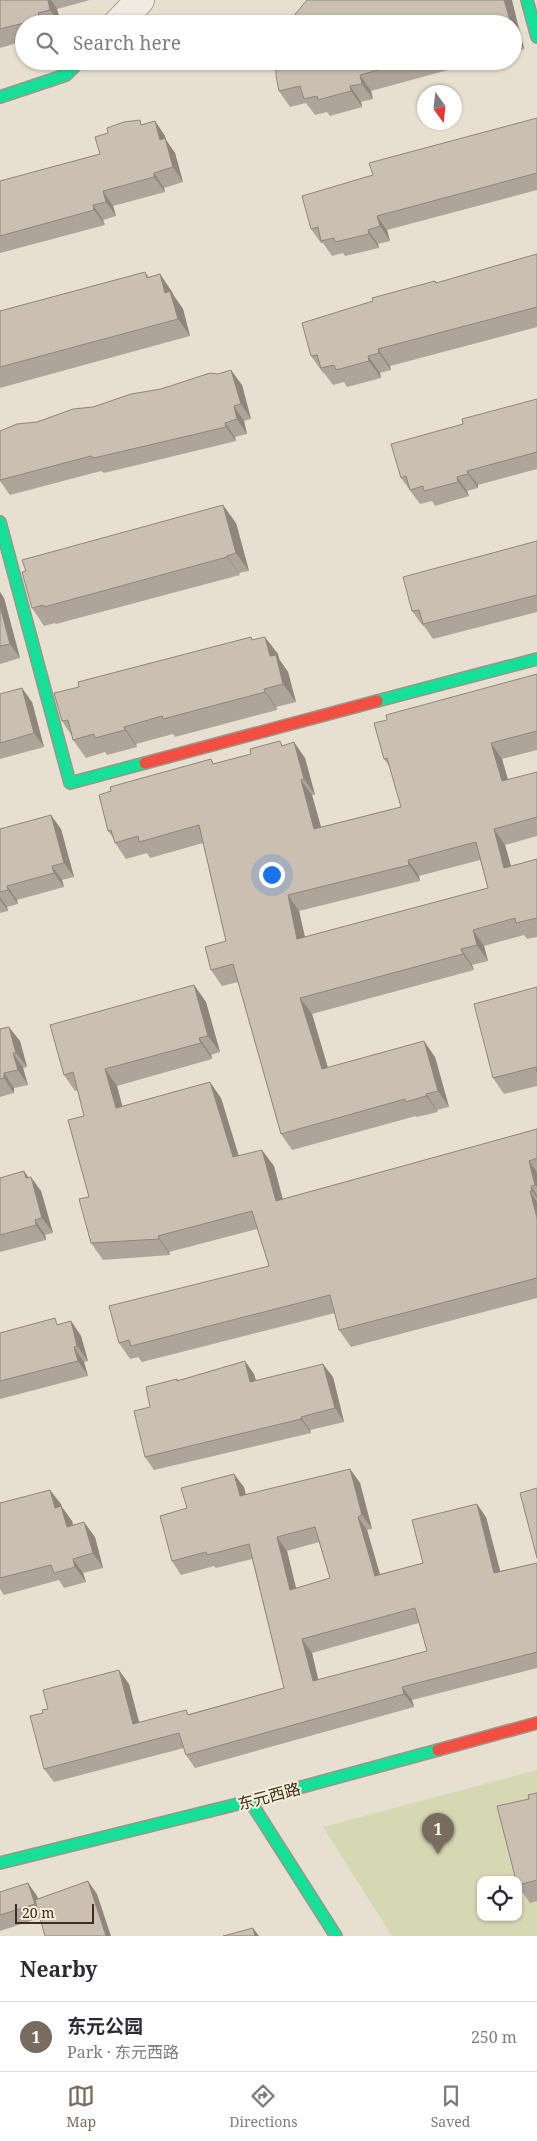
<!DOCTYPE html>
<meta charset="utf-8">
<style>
body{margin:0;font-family:"Noto Serif","Noto Sans SC",serif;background:#f2f2f3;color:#2b2b33}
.controls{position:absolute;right:15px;bottom:15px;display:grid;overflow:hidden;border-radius:10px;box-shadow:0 1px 4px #0004}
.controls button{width:45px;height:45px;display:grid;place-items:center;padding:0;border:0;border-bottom:1px solid #e1e1e2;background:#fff;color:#2b2b33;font:25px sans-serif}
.compass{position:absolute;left:417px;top:85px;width:45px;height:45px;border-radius:50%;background:#fff;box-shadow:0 1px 4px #0004;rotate:165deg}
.scale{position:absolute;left:15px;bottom:12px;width:79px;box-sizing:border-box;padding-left:5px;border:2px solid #3d2e20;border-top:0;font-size:14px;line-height:18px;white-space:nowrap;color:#3d2e20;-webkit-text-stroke:4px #f7eed8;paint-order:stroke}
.you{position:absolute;left:271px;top:874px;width:18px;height:18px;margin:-12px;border:4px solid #fff;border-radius:50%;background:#1a73e8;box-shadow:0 0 0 8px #1a73e833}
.badge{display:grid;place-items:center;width:32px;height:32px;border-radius:50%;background:#786c5e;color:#fff;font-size:16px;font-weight:700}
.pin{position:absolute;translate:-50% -41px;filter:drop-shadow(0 1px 2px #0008)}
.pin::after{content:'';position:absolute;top:26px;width:18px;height:15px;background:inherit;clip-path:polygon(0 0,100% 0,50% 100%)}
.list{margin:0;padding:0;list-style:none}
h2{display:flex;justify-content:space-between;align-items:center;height:65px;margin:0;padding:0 20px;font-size:21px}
h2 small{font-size:16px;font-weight:400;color:#7c7c81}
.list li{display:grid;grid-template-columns:32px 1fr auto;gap:15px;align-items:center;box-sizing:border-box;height:70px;padding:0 20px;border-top:1px solid #e1e1e2}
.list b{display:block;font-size:19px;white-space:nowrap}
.list p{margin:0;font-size:16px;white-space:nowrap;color:#7c7c81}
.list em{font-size:16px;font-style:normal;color:#7c7c81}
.icon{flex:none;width:28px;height:28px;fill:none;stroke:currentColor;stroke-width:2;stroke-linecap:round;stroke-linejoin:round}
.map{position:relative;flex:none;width:537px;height:1936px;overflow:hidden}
.search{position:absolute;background:#fff;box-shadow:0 1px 4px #0004;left:15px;right:15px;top:15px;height:55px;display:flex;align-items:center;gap:12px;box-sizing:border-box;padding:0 18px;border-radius:28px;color:#7c7c81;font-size:19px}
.sheet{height:135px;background:#fff}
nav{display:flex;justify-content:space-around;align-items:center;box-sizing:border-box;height:70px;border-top:1px solid #e1e1e2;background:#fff;font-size:14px;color:#7c7c81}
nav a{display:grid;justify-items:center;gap:2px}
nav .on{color:#786c5e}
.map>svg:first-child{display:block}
.green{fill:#d6d7b3;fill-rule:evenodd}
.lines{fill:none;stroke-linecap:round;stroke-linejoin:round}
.street-casing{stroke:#ada599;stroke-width:30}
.fast-casing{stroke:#9c958a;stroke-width:14}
.jam-casing{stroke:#9c958a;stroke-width:14}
.street{stroke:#efebe3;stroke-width:28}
.fast{stroke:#16e098;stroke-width:11}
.jam{stroke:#f24e42;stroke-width:11}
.wall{fill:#afa499;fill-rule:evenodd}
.shaded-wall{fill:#8e867d}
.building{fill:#cbbfb2;stroke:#8e867d;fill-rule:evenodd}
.labels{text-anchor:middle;stroke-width:4;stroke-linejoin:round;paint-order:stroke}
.street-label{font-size:16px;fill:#3d2e20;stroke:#f7eed8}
</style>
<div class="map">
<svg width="537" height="1936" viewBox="0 0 537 1936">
<rect width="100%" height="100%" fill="#e7e0d1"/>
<!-- green -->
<path class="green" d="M537,1770V1936H392L323,1827ZM481,1880H518V1917H481Z"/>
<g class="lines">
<defs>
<polyline id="street" points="117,24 140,0"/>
<g id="fast">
<polyline points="527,0 537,37"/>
<polyline points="0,97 66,75 80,61"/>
<polyline points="0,522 70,783 145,763"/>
<polyline points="377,701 537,659"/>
<polyline points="250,1801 336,1936"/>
<polyline points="0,1863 250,1801 438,1750"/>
</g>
<g id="jam">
<polyline points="145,763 377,701"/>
<polyline points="438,1750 537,1723"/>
</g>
</defs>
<!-- street casing -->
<use href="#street" class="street-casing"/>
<!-- fast casing -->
<use href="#fast" class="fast-casing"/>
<!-- jam casing -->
<use href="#jam" class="jam-casing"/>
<!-- street -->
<use href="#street" class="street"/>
<!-- fast -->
<use href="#fast" class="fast"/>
<!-- jam -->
<use href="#jam" class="jam"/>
</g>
<!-- wall -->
<g class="wall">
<polygon points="0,0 90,0 57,9 61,24 24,24 24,41 0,48"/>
<polygon points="511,0 524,49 513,52 513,24"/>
<polygon points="276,61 481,61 371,91 373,99 361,102 362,107 330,116 327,112 315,115 306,103 290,107 279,91"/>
<polygon points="537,119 537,190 387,230 390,241 378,244 379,248 345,256 343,253 332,256 323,243 321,243 311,229 373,175"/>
<polygon points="155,121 165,136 166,140 175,153 183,182 164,188 165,192 113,206 116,216 103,220 105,225 0,253 0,181 100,154 143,124"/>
<polygon points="537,254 537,327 390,366 391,370 380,373 381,378 347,387 344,382 333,385 324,373 323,373 311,356 435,281 436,283"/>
<polygon points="145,272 149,277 160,274 172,292 174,296 183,309 190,336 0,388 0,311"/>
<polygon points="242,385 251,419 244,421 247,434 235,437 236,441 104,473 101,471 10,495 0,481 0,431 37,422"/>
<polygon points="537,399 537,469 478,485 478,488 467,491 469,496 435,506 432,501 420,504 401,478 463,424"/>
<polygon points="236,523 249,571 239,573 240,575 56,624 55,623 44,626 32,608"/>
<polygon points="537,541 537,612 433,639 424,626 423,626 412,611"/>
<polygon points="0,592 4,598 20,658 0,664"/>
<polygon points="251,637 253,640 278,654 279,659 288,672 296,702 276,707 277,710 175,737 173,734 136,744 137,747 107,755 105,752 86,758 73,740 72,736 62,721 79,687"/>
<path d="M537,674V750L502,759L508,780L537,772V836L505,845L511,866L537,859V937L527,939L524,935L484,946L488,961L472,965L474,970L312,1014L328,1068L435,1057L449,1107L437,1110L438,1112L417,1117L416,1116L292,1150L281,1134L238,982L222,986L211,970L226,941L203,843L150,858L147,853L126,859L115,843L114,839L108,831L111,791L211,759L214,764L283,745L305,758L315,795H312L321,827L401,807L390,767L384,759L387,720ZM480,860L488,888L305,938L299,911L420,881L419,876Z"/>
<polygon points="0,694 32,702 44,747 0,759"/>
<polygon points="0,829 61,829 74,877 62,880 64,887 17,900 18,904 7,907 8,911 0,913"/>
<polygon points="194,985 206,1002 220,1052 211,1055 212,1059 117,1086 122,1106 221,1098 239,1156 274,1166 283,1199 537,1129 537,1298 351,1347 339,1330 335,1313 142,1362 138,1357 130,1359 119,1343 269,1266 257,1229 169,1252 170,1255 103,1260 91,1243 84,1116 78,1090 75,1091 64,1075"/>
<polygon points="537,987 537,1086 504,1094 493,1078"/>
<polygon points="0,1029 20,1041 27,1067 23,1068 28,1085 14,1088 14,1093 0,1097"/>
<polygon points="0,1178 28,1178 41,1191 53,1233 45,1235 46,1240 0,1252"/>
<polygon points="71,1321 81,1336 88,1361 84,1362 88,1376 0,1399 0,1333 59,1324"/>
<polygon points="254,1374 256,1381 333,1377 344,1422 310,1430 311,1433 154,1470 145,1457 150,1407 177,1379 178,1380"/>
<path d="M350,1469L360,1483L372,1529L367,1530L380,1574L423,1563L486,1517L500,1571L537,1563V1668L412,1700L414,1707L195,1768L186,1755L184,1748L54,1782L44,1769L43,1713L48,1709L129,1684L139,1722L189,1714L284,1688L252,1559L216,1568L214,1566L181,1575L172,1561L187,1508L244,1487L246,1495ZM319,1542L330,1578L296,1589L287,1551ZM419,1623L427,1651L318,1680L312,1653Z"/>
<polygon points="50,1490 72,1521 73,1526 95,1537 103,1568 83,1573 86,1582 64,1588 59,1580 4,1595 0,1589 0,1503"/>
<polygon points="537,1793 537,1901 530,1903 518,1886 518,1880 529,1799"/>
<polygon points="0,1892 37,1896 38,1899 97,1894 40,1918 0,1931"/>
</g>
<!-- shaded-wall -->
<g class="shaded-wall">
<polygon points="48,0 51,0 57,9 61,24 50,10"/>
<polygon points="504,0 512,0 524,49 513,34 513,24 511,24"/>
<polygon points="38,13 46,24 43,24 40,19"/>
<polygon points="360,75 371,91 373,99 362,84"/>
<polygon points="350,86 361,102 362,107 351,91"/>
<polygon points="155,121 165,136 166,140 175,153 183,182 173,167 160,140"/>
<polygon points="154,173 164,188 165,192 154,177"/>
<polygon points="103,191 113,206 116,216 106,202"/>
<polygon points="93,205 103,220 105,225 94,210"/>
<polygon points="377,216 387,230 390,241 380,226"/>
<polygon points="368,230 378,244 379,248 369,234"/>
<polygon points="160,274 172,292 174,296 183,309 190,336 178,319 165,293"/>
<polygon points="378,349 390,366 391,370 379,353"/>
<polygon points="368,356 380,373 381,378 369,361"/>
<polygon points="231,370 242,385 251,419 241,404"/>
<polygon points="234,406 244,421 247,434 237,419"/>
<polygon points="225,423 235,437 236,441 226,427"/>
<polygon points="467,471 478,485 478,488 468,474"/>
<polygon points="457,477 467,491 469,496 458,482"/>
<polygon points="223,505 236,523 249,571 236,553"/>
<polygon points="227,556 239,573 240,575 227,557"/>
<polygon points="0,592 4,598 20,658 10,644 0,606"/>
<polygon points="265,637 278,654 279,659 288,672 296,702 283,684 270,656"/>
<polygon points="22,688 32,702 44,747 34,733"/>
<polygon points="264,689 276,707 277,710 265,692"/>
<polygon points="124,727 136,744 137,747 125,730"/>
<polygon points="294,742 305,758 315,795 304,779"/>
<polygon points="491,743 502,759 513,797 502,781"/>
<polygon points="301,780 312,795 326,845 314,829"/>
<polygon points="51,815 61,829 74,877 64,863"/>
<polygon points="494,829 505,845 516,884 504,868"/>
<polygon points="408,860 419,876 420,881 409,865"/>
<polygon points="52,866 62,880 64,887 54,873"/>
<polygon points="7,886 17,900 18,904 8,890"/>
<polygon points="288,895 299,911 309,955 297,939"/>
<polygon points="0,897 7,907 8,911 0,900"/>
<polygon points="473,930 484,946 488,961 477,945"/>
<polygon points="461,949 472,965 474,970 463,954"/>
<polygon points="194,985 206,1002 220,1052 208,1036"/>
<polygon points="300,998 312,1014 333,1085 322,1069"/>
<polygon points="9,1027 20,1041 27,1067 16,1053"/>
<polygon points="199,1038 211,1055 212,1059 201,1043"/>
<polygon points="424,1041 435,1057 449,1107 438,1091"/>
<polygon points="13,1053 23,1068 28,1085 18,1070"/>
<polygon points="105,1069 117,1086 127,1124 116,1108"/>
<polygon points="4,1073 14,1088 14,1093 4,1078"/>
<polygon points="210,1082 221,1098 244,1174 233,1157"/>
<polygon points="426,1094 437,1110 438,1112 426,1096"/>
<polygon points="262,1150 274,1166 287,1217 276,1201"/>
<polygon points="529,1161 537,1172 537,1187 535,1185"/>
<polygon points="24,1171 34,1185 31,1177 41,1191 53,1233 42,1218 26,1178"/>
<polygon points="531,1186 537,1195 537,1198 532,1191"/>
<polygon points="530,1191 537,1202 537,1218"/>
<polygon points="35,1220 45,1235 46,1240 36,1225"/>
<polygon points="158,1236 169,1252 170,1255 159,1239"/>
<polygon points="71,1321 81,1336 88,1361 77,1346"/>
<polygon points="74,1347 84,1362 88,1376 78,1361"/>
<polygon points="245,1361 254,1374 260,1395 250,1382"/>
<polygon points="323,1364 333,1377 344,1422 335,1408"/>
<polygon points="301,1417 310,1430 311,1433 301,1419"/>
<polygon points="350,1469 360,1483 372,1529 362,1515"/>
<polygon points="234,1474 244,1487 249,1510 240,1496"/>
<polygon points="50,1490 61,1504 66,1523 55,1508"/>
<polygon points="477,1504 486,1517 504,1586 494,1573"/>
<polygon points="61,1506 72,1521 77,1542 67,1527"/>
<polygon points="358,1517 367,1530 384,1589 375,1576"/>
<polygon points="84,1522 95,1537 103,1568 93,1553"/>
<polygon points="277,1537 287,1551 300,1604 290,1590"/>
<polygon points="73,1559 83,1573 86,1582 75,1567"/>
<polygon points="302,1639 312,1653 322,1695 313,1681"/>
<polygon points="119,1670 129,1684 143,1737 133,1724"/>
<polygon points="402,1687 412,1700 414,1707 404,1694"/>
<polygon points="88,1881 97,1894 111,1936 106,1936"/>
<polygon points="28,1883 37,1896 44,1917 35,1904"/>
<polygon points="253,1928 259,1936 255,1936"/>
</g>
<!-- building -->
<g class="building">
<polygon points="0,0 48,0 50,10 38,13 40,19 0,29"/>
<polygon points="307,0 504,0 511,24 287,24"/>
<polygon points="276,61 411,61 360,75 362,84 350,86 351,91 318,100 317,96 304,99 300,86 279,91 276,76"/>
<polygon points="537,118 537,173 377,216 380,226 368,230 369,234 335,242 334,238 321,241 318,227 311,229 302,196 373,175 369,163"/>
<polygon points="140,120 141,125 155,121 160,140 165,138 173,167 154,173 154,177 103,191 106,202 93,205 94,210 0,236 0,181 100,154 95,137 108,133 107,128 124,122"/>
<polygon points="537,254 537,307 378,349 379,353 368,356 369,361 336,370 334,365 321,368 317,355 311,356 302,323 373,301 372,298 435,281 436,283"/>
<polygon points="145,272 147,278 160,274 165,293 170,291 178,319 0,367 0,311"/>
<polygon points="231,370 241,404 234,406 237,419 225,423 226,427 94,458 91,456 0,480 0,431 17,424 37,422 73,409 93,407 131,394 161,389 210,373 218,374"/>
<polygon points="537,399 537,452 467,471 468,474 457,477 458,482 424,491 423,486 410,490 406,476 401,478 391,444 463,424 462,419"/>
<polygon points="223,505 236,553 227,556 227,557 44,607 43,605 32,608 22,572 26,571 22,560"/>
<polygon points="537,541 537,595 423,624 419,610 412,611 403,577"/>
<polygon points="0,606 10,644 0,646"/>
<polygon points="251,637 252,640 265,637 270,656 276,655 283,684 264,689 265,692 163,719 162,716 124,727 125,730 95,738 94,734 73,740 68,720 62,721 54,693 79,687 78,682"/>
<path d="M537,674V731L491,743L502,781L537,772V817L494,829L504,868L537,859V918L516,923L515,918L473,930L477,945L461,949L463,954L300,998L322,1069L424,1041L438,1091L426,1094V1096L406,1102L405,1099L281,1134L233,964L211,970L205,947L226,941L199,825L139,842L138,836L115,843L111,830L108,831L99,795L111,791L110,787L211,759L213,764L251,754L250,749L280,741L282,746L294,742L304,779L301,780L314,829L401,807L387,758L384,759L374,723L387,720L386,715ZM476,842L488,888L297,939L288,895L409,865L408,860Z"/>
<polygon points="22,688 34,733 0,743 0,694"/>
<polygon points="51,815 64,863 52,866 54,873 7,886 8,890 0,892 0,829"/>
<polygon points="194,985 208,1036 199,1038 201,1043 105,1069 116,1108 210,1082 233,1157 262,1150 276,1201 537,1129 537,1158 529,1161 535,1185 531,1186 532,1191 530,1191 537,1218 537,1278 339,1330 330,1295 131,1346 129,1340 119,1343 109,1306 269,1266 252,1211 158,1236 159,1239 91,1243 79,1199 89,1197 68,1120 84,1116 73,1072 64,1075 50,1025"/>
<polygon points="537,987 537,1072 536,1067 493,1078 474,1004"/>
<polygon points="9,1027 16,1053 13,1053 18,1070 4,1073 4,1078 0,1079 0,1029"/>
<polygon points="24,1171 26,1178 31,1177 42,1218 35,1220 36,1225 0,1235 0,1178"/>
<polygon points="55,1318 57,1325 71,1321 77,1346 74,1347 78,1361 0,1381 0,1333"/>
<polygon points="245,1361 250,1382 323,1364 335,1408 301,1417 301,1419 145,1457 134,1411 150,1407 146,1387 177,1379 177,1381"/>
<path d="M350,1469L362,1515L358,1517L375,1576L423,1563L412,1520L477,1504L494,1573L537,1563V1652L402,1687L404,1694L186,1755L179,1733L44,1769L30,1716L43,1713L42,1710L48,1709L43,1690L119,1670L133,1724L186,1710L188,1715L284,1688L249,1544L207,1555L206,1552L172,1561L160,1516L187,1508L181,1488L234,1474L240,1496ZM315,1527L330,1578L290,1590L277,1537ZM415,1608L427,1651L313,1681L302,1639Z"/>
<polygon points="537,1488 537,1558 520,1493"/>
<polygon points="50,1490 55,1508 61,1506 67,1527 84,1522 93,1553 73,1559 75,1567 54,1573 51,1565 0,1578 0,1503"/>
<polygon points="537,1793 537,1880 518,1885 518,1880 516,1880 497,1806 529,1799 528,1795"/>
<polygon points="88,1881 106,1936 45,1936 35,1900"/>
<polygon points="28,1883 35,1904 0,1915 0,1892"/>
<polygon points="253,1928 255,1936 223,1936"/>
</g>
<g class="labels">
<!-- street labels -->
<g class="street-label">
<text transform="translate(269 1796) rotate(-15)" y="6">东元西路</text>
</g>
</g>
</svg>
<div class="controls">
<button><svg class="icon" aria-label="locate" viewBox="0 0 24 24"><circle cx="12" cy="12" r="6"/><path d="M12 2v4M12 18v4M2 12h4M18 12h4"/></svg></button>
</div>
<svg class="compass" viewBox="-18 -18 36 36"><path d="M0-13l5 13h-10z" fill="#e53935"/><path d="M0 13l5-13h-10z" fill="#7c7c81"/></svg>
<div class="scale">20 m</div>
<div class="you"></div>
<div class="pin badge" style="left:438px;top:1854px">1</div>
<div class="search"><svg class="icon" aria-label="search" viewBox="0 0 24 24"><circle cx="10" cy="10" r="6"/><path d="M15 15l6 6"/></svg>Search here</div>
</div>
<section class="sheet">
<h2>Nearby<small></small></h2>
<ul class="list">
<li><span class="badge">1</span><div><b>东元公园</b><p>Park · 东元西路</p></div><em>250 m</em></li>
</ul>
</section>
<nav>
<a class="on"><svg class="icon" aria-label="map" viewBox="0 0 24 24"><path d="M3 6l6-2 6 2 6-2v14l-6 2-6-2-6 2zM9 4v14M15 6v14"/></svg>Map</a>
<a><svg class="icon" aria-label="directions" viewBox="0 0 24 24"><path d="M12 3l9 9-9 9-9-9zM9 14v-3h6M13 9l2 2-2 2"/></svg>Directions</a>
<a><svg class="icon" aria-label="saved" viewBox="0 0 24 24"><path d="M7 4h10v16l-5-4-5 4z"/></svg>Saved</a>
</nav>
